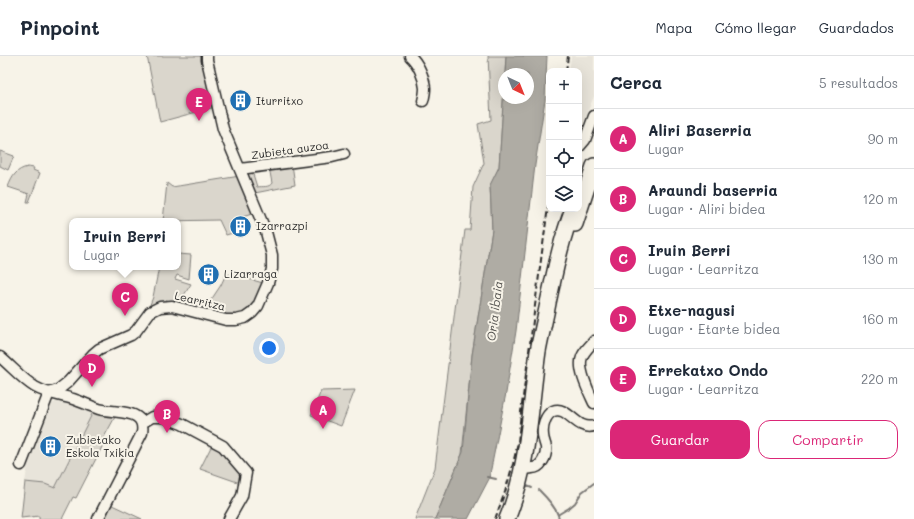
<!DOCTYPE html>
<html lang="es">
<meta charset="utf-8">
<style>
body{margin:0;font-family:Mali,sans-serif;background:#f6f6f7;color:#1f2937}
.controls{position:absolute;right:12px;top:12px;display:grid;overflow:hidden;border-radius:8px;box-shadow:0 4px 16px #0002}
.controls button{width:36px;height:36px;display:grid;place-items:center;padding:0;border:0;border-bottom:1px solid #e0e1e3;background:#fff;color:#1f2937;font:20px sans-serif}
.compass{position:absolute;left:498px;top:12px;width:36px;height:36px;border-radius:50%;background:#fff;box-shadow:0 4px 16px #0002;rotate:137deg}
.you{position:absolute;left:269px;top:292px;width:14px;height:14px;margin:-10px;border:3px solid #fff;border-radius:50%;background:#1a73e8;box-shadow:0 0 0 6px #1a73e833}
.badge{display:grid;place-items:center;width:26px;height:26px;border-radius:50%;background:#db2777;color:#fff;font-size:13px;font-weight:700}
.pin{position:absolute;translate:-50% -33px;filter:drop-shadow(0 1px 2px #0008)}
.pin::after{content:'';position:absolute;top:21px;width:14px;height:12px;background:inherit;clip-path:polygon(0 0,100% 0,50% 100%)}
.popup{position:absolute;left:69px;top:162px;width:112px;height:52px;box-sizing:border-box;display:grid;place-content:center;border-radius:8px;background:#fff;filter:drop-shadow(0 1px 3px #0005);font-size:13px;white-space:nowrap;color:#747a83}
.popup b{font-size:15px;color:#1f2937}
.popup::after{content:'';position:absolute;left:50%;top:100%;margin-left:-8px;border:8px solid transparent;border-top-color:#fff}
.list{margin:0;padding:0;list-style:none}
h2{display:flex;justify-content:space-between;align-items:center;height:52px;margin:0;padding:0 16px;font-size:17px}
h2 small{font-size:13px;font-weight:400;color:#747a83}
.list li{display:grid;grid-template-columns:26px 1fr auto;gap:12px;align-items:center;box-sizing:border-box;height:60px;padding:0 16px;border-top:1px solid #e0e1e3}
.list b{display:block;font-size:15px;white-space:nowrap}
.list p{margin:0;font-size:13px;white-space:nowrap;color:#747a83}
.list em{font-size:13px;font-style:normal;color:#747a83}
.actions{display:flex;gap:8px;padding:12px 16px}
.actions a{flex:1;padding:9px 0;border:1px solid #db2777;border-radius:12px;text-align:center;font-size:14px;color:#db2777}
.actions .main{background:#db2777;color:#fff}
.icon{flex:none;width:22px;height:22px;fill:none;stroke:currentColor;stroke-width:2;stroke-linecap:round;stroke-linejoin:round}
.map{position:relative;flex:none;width:594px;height:463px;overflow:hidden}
header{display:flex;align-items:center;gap:24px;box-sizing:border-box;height:56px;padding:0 20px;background:#fff;border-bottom:1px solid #e0e1e3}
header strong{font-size:19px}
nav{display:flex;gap:22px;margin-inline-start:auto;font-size:14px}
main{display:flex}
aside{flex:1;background:#fff}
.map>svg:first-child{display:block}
.built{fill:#e8e4da}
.green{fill:#dad6cc;stroke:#82807c}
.water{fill:#afaca4;stroke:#7a7874}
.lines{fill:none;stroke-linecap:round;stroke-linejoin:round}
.stream{stroke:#7a7874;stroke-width:2}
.minor-casing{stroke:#2b2b2b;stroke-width:13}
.highway-casing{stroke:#2b2b2b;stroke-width:18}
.minor{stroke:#f7f3e8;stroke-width:10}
.highway{stroke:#f7f3e8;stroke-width:15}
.rail{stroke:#2b2b2b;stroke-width:2;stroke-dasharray:6 3;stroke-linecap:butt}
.labels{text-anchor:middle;stroke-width:4;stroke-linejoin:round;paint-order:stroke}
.poi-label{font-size:11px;fill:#2b2b2b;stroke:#f7f3e8;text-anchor:start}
.street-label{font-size:11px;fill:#2b2b2b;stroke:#f7f3e8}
.water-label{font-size:12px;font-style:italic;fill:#53524f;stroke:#f7f3e8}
</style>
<header>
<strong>Pinpoint</strong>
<nav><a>Mapa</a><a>Cómo llegar</a><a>Guardados</a></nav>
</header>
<main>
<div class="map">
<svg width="594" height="463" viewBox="0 0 594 463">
<rect width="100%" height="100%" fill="#f7f3e8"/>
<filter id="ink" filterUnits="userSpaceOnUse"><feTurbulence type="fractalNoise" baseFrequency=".025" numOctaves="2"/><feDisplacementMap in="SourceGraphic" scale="8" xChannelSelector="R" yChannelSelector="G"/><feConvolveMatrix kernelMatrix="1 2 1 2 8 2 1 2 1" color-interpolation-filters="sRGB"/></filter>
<g filter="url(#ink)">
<!-- built -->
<g class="built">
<polygon points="571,0 594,0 594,40 579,78 579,15 569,15"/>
<polygon points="57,345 76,350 93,356 55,432 45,428 25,426 28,407 44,359 51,348"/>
</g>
<!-- green -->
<g class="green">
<polygon points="147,0 204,0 215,51 160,66"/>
<polygon points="488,0 506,0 505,18 504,18 504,31 499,111 490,130 492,174 472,299 462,398 435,463 415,463 435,412 465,174 470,174 473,131 484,107 478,68 491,64"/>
<polygon points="0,95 14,100 8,114 0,110"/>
<path d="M292,108L295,129L255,137L245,117L252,115L257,131C263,130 269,132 272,127L269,111Z"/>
<path d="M28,111L34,112L33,114L40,117L29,146H27L29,138L8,131C12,121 16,113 28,111Z"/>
<polygon points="240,120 255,157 233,164 236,176 226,179 219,164 163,165 167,127 172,131"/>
<polygon points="178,198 191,199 189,223 177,219 175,223 191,228 179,247 166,244 171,246 148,254 153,241 159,211 178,211"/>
<path d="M226,218L238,220L263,227C260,234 258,242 254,248C242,265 223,258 206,255L205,253L221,229Z"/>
<polygon points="355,334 341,370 311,359 321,335"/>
<polygon points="93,356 115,361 103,383 107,385 105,389 103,389 76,442 73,441 62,463 39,463 39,460 21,462 25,426 45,428 55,432"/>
<polygon points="213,387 242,414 240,427 200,413"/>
<polygon points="112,448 112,449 142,463 105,463"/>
</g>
<!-- water -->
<polygon class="water" points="506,0 547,0 545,44 535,109 516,275 506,337 489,423 468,463 435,463 463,396 472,299 492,174 490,129 499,111 504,31 504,42 528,42 528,18 505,18"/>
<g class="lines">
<!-- stream -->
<g class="stream">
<polyline points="487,421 496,423"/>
<polyline points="527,430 532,432"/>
<path d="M539,434C546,441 558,454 559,463"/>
<polyline points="559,458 569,452 575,447 582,436 594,427"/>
</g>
<defs>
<g id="minor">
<path d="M410,0C418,7 424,21 425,32C425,36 424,41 423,45"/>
<polyline points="579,91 585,84 594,60"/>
<polyline points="240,113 332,101 344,98"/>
<path d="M594,285C590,290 584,295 582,301C577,313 589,336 594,347"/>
<path d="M0,301C12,311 22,323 35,331C47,338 60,339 73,343C82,346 90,350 99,353C109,356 130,355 137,361C143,365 143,371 142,377L98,463"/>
<polyline points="142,367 152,361 164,361 182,368 223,390 246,417 242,440 229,463"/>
<polyline points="21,409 49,337 58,334 68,326 93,298 99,293 131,279 136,275 150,256 160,251 172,250 226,264 236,264 245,262 252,257 258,250 268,227 272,213 272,199 266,176 223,73 207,4 207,0"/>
<path d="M523,412C526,412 529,413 532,412C541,412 547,400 546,391C545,387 543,383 543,379C542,371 545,359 553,355C568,349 576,375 594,370"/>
</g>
<g id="highway">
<polyline points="575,168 594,110"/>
<path d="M507,463C529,410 530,351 538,295C541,279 545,263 548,247C555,215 561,184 573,153"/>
</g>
</defs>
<!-- minor casing -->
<use href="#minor" class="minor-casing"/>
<!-- highway casing -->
<use href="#highway" class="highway-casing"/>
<!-- minor -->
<use href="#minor" class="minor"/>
<!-- highway -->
<use href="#highway" class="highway"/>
<!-- rail -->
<g class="rail">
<polyline points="566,15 568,0"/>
<polyline points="495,463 505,436 513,408 518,386 521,356 549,143"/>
</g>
</g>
</g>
<!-- icons -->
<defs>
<symbol id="building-disc" viewBox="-11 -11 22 22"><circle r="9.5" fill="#1f6fb2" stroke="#f7f3e8"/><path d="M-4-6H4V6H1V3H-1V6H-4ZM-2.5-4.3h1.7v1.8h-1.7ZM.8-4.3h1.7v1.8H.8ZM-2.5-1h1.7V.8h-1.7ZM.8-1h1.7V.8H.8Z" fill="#fff"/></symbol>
</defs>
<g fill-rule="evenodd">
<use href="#building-disc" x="228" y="32" width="25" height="25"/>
<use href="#building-disc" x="228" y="158" width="25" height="25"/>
<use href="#building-disc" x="196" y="206" width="25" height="25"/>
<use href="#building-disc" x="38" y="378" width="25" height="25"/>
</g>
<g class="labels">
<!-- poi labels -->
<g class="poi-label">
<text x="256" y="49">Iturritxo</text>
<text x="256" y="174">Izarrazpi</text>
<text x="224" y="222">Lizarraga</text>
<text x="66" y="388">Zubietako<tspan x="66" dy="13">Eskola Txikia</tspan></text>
</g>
<!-- street labels -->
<g class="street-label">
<text transform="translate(290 94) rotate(-8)" y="4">Zubieta auzoa</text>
<text transform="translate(200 245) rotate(13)" y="4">Learritza</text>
</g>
<!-- water labels -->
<g class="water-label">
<text transform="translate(495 255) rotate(-83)" y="4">Oria ibaia</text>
</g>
</g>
</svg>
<div class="controls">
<button>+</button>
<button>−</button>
<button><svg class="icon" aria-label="locate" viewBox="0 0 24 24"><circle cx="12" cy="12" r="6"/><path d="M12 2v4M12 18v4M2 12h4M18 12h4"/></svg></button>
<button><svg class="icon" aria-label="layers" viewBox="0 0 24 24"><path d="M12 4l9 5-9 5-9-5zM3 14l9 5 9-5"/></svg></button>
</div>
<svg class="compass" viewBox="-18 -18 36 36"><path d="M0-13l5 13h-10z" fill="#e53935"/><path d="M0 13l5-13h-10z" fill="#747a83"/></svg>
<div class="you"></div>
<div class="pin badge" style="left:323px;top:373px">A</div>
<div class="pin badge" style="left:167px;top:377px">B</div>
<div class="pin badge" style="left:125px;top:260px">C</div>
<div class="popup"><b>Iruin Berri</b>Lugar</div>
<div class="pin badge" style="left:92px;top:331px">D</div>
<div class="pin badge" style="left:199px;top:65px">E</div>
</div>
<aside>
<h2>Cerca<small>5 resultados</small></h2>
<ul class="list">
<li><span class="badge">A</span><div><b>Aliri Baserria</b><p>Lugar</p></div><em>90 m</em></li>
<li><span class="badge">B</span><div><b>Araundi baserria</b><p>Lugar · Aliri bidea</p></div><em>120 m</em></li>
<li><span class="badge">C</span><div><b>Iruin Berri</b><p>Lugar · Learritza</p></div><em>130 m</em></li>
<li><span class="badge">D</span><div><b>Etxe-nagusi</b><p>Lugar · Etarte bidea</p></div><em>160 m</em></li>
<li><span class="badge">E</span><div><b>Errekatxo Ondo</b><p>Lugar · Learritza</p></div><em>220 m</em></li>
</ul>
<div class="actions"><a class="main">Guardar</a><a>Compartir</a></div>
</aside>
</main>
